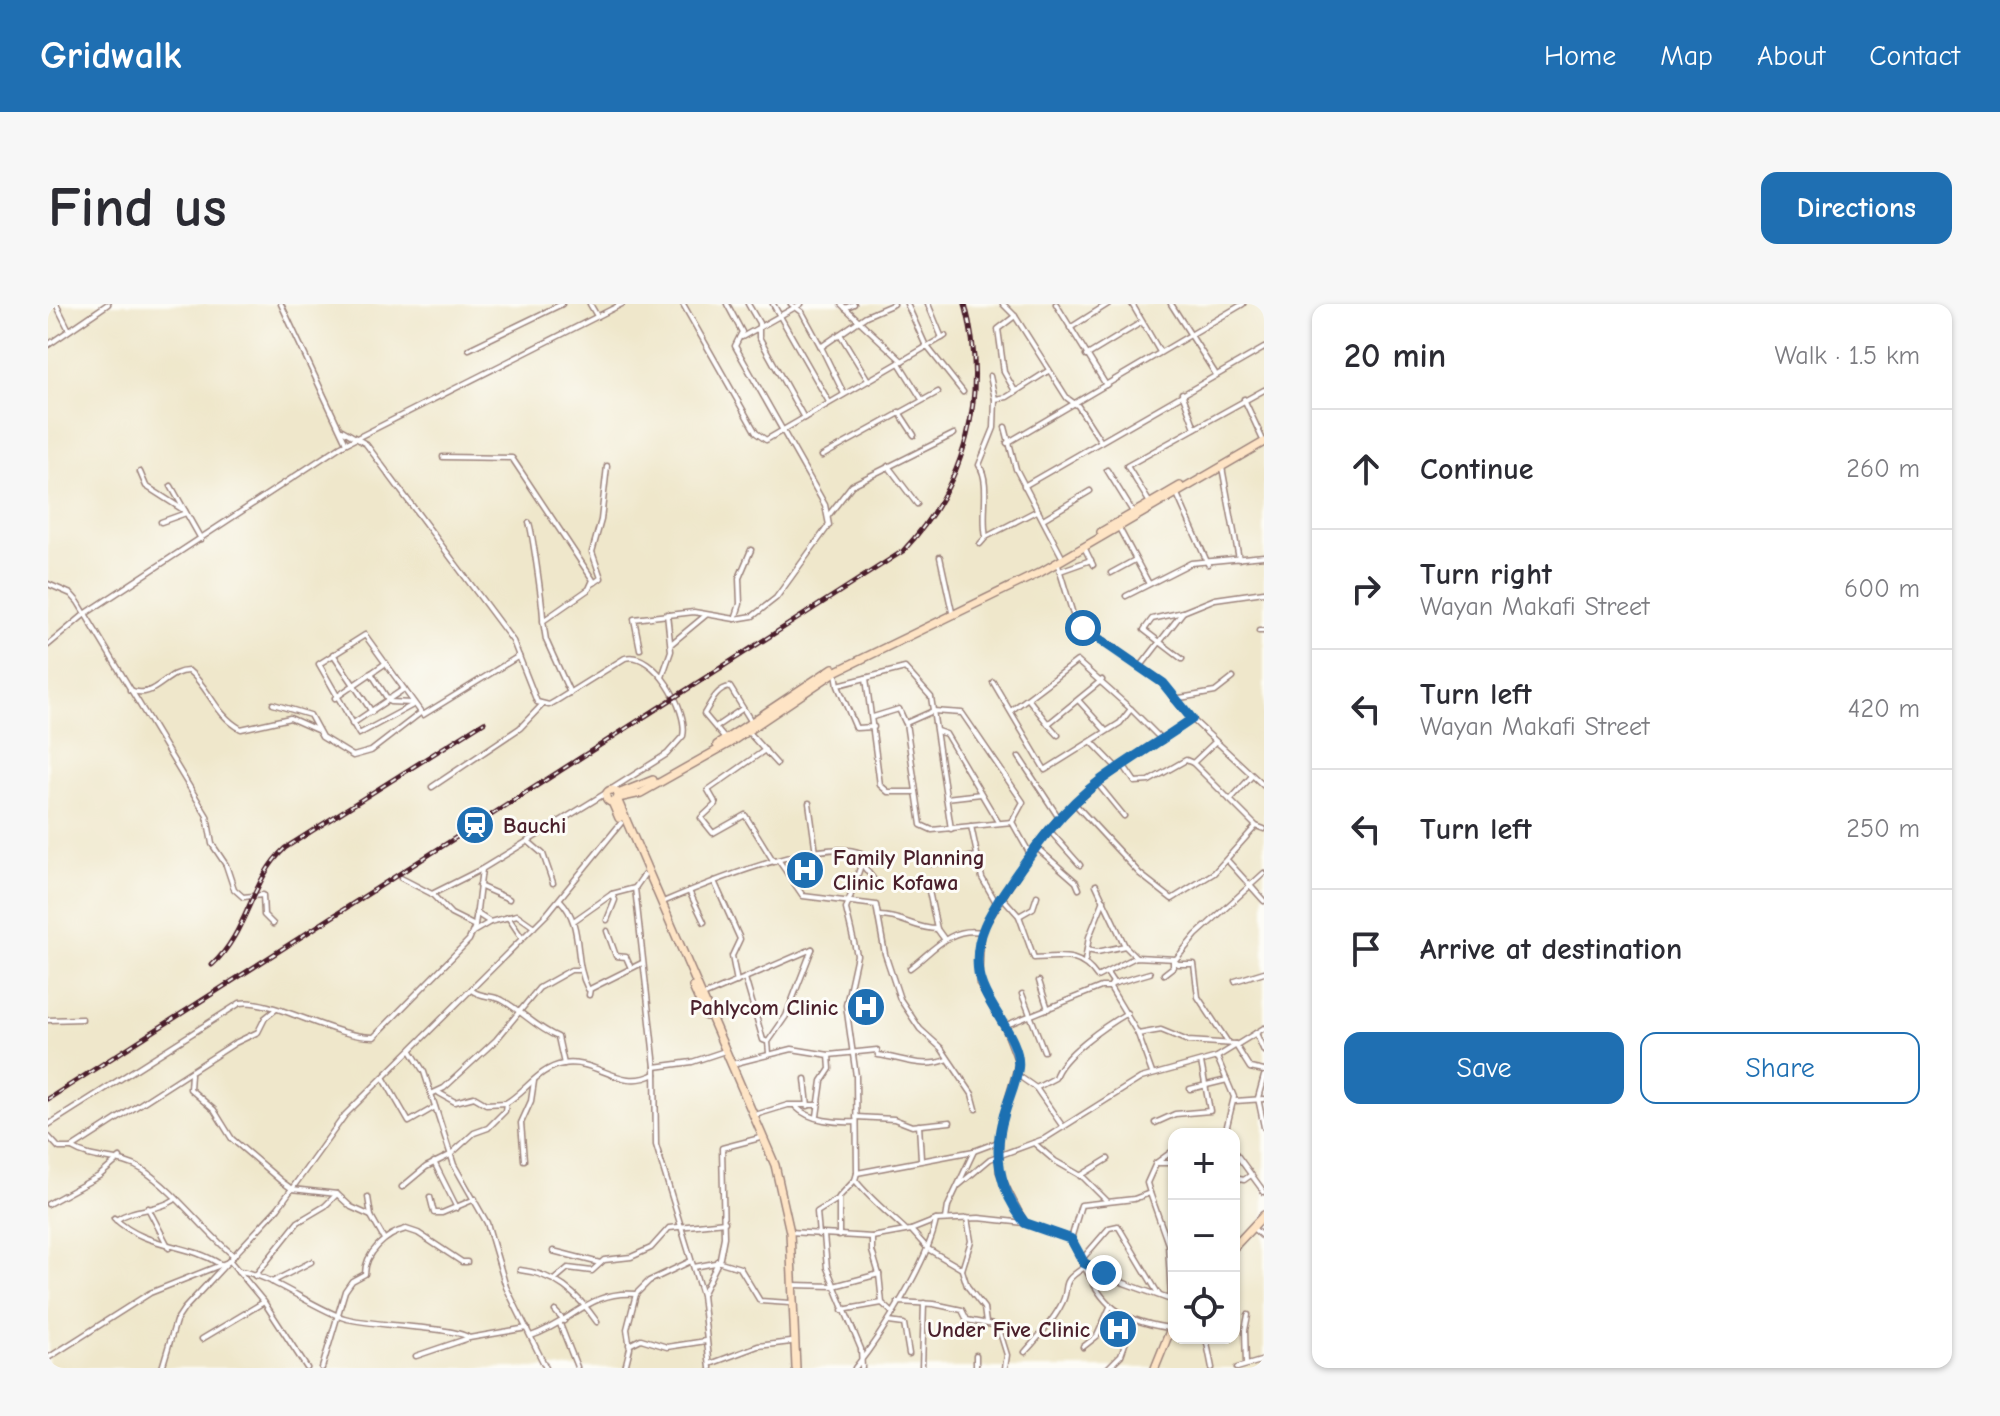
<!DOCTYPE html>
<meta charset="utf-8">
<style>
body{margin:0;font-family:"Comic Neue",sans-serif;background:#f7f7f7;color:#2b2b33}
.controls{position:absolute;right:24px;bottom:24px;display:grid;overflow:hidden;border-radius:16px;box-shadow:0 2px 6px #0004}
.controls button{width:72px;height:72px;display:grid;place-items:center;padding:0;border:0;border-bottom:2px solid #e1e1e2;background:#fff;color:#2b2b33;font:40px sans-serif}
.stop{position:absolute;width:24px;height:24px;margin:-18px;border:6px solid #1f6fb2;border-radius:50%;background:#fff}
.stop.end{background:#1f6fb2;border-color:#fff;box-shadow:0 2px 8px #0008}
.list{margin:0;padding:0;list-style:none}
h2{display:flex;justify-content:space-between;align-items:center;height:104px;margin:0;padding:0 32px;font-size:34px}
h2 small{font-size:26px;font-weight:400;color:#7c7c81}
.list li{display:grid;grid-template-columns:52px 1fr auto;gap:24px;align-items:center;box-sizing:border-box;height:120px;padding:0 32px;border-top:2px solid #e1e1e2}
.list b{display:block;font-size:30px;white-space:nowrap}
.list p{margin:0;font-size:26px;white-space:nowrap;color:#7c7c81}
.list em{font-size:26px;font-style:normal;color:#7c7c81}
.actions{display:flex;gap:16px;padding:24px 32px}
.actions a{flex:1;padding:18px 0;border:2px solid #1f6fb2;border-radius:16px;text-align:center;font-size:28px;color:#1f6fb2}
.actions .main{background:#1f6fb2;color:#fff}
.icon{flex:none;width:44px;height:44px;fill:none;stroke:currentColor;stroke-width:2;stroke-linecap:round;stroke-linejoin:round}
.map{position:relative;flex:none;width:1216px;height:1064px;overflow:hidden;border-radius:16px}
header{display:flex;align-items:center;gap:48px;box-sizing:border-box;height:112px;padding:0 40px;background:#1f6fb2;color:#fff}
header strong{font-size:38px}
nav{display:flex;gap:44px;margin-inline-start:auto;font-size:28px}
.intro{display:flex;align-items:center;justify-content:space-between;box-sizing:border-box;height:192px;padding:0 48px}
h1{margin:0;font-size:56px}
.button{padding:20px 36px;border-radius:16px;background:#1f6fb2;color:#fff;font-size:28px;font-weight:700}
main{display:flex;gap:48px;padding:0 48px}
aside{flex:1;background:#fff;border-radius:16px;box-shadow:0 2px 6px #0004}
.map>svg:first-child{display:block}
.lines{fill:none;stroke-linecap:round;stroke-linejoin:round}
.street-casing{stroke:#9c837b;stroke-width:7}
.secondary-casing{stroke:#9c837b;stroke-width:10}
.street{stroke:#fff;stroke-width:4}
.secondary{stroke:#fee4c5;stroke-width:7}
.rail-casing{stroke:#4a1f2b;stroke-width:5}
.rail{stroke:#fdfcf7;stroke-width:2;stroke-dasharray:6;stroke-linecap:butt}
.route{stroke:#1f6fb2;stroke-width:10}
.labels{text-anchor:middle;stroke-width:6;stroke-linejoin:round;paint-order:stroke}
.poi-label{font-size:22px;font-weight:bold;fill:#4a1f2b;stroke:#fdfcf7;text-anchor:start}
</style>
<header>
<strong>Gridwalk</strong>
<nav><a>Home</a><a>Map</a><a>About</a><a>Contact</a></nav>
</header>
<div class="intro"><h1>Find us</h1><a class="button">Directions</a></div>
<main>
<div class="map">
<svg width="1216" height="1064" viewBox="0 0 1216 1064">
<rect width="100%" height="100%" fill="#fdfcf7"/>
<filter id="ink" filterUnits="userSpaceOnUse"><feTurbulence type="fractalNoise" baseFrequency=".0125" numOctaves="2"/><feDisplacementMap in="SourceGraphic" scale="16" xChannelSelector="R" yChannelSelector="G"/><feConvolveMatrix kernelMatrix="1 2 1 2 8 2 1 2 1" color-interpolation-filters="sRGB"/></filter>
<filter id="wash" filterUnits="userSpaceOnUse"><feTurbulence type="fractalNoise" baseFrequency=".006" numOctaves="4" result="noise"/><feDisplacementMap in="SourceGraphic" scale="32" xChannelSelector="R" yChannelSelector="G"/><feGaussianBlur stdDeviation="1.8" result="paint"/><feColorMatrix in="noise" values="0 0 0 0 0 0 0 0 0 0 0 0 0 0 0 0 0 1.4 0 .05"/><feComposite in="paint" operator="in"/></filter>
<g filter="url(#wash)">
<rect width="100%" height="100%" fill="#efe7cb"/>
</g>
<g filter="url(#ink)">
<g class="lines">
<defs>
<g id="street">
<polyline points="8,0 21,26"/>
<polyline points="233,0 298,139"/>
<polyline points="542,0 549,12"/>
<polyline points="635,0 708,129 718,136 897,32"/>
<polyline points="700,0 711,19 711,33 756,114"/>
<polyline points="725,0 781,98"/>
<polyline points="743,0 754,8 773,43"/>
<polyline points="793,0 854,57"/>
<polyline points="859,0 877,40 915,88"/>
<polyline points="880,0 894,34"/>
<polyline points="955,0 967,12 1019,94 1030,102 1052,136"/>
<polyline points="1008,0 1058,81"/>
<polyline points="1084,0 1112,48"/>
<polyline points="1123,0 1167,69"/>
<polyline points="797,4 806,0"/>
<polyline points="1022,24 1060,0"/>
<polyline points="792,30 820,76"/>
<polyline points="694,33 753,0"/>
<polyline points="0,41 60,0"/>
<polyline points="421,45 514,0"/>
<polyline points="1038,52 1094,18"/>
<polyline points="851,59 873,94"/>
<polyline points="967,87 956,68 950,25 967,12"/>
<polyline points="1134,89 1147,124"/>
<polyline points="796,90 773,43 818,12 846,0"/>
<polyline points="947,95 959,93 1000,67"/>
<polyline points="1196,95 1214,134"/>
<polyline points="851,108 866,131"/>
<polyline points="957,123 968,165 1013,251"/>
<path d="M294,126L318,140L465,337L489,398L501,401L508,397L577,354C606,346 641,407 635,432L619,450L562,486"/>
<polyline points="959,139 1195,0"/>
<polyline points="774,152 890,88"/>
<polyline points="395,153 464,154 545,276 541,285 495,317 498,336 522,389"/>
<polyline points="840,162 869,200"/>
<polyline points="1174,163 1191,255"/>
<polyline points="1059,166 1085,208"/>
<polyline points="92,168 98,182 137,207"/>
<polyline points="123,182 153,235"/>
<polyline points="976,182 1216,44"/>
<polyline points="1129,190 1160,260"/>
<polyline points="1102,199 1079,162 1216,86"/>
<polyline points="780,212 804,181 906,130"/>
<polyline points="995,215 1042,187"/>
<polyline points="113,218 138,209"/>
<path d="M481,219C484,225 495,303 495,315"/>
<polyline points="1071,224 1101,280"/>
<path d="M938,233C933,211 943,179 931,161L946,124L947,95L942,72"/>
<polyline points="932,240 938,233 990,206"/>
<polyline points="1036,243 1045,261"/>
<polyline points="892,253 904,308"/>
<polyline points="1009,258 1027,317 1115,379 1144,415 1216,482"/>
<polyline points="1012,267 1043,256"/>
<polyline points="1063,269 1087,256"/>
<polyline points="546,279 553,274 544,248 553,216 559,162"/>
<polyline points="0,280 23,290 30,298 159,512 164,540 178,561 186,585 195,593 215,591 216,611 225,620"/>
<polyline points="1078,292 1143,259 1216,252"/>
<polyline points="687,315 692,300 691,274 703,246"/>
<polyline points="1211,327 1216,327"/>
<polyline points="623,340 658,311"/>
<polyline points="0,341 37,310 293,142 574,0"/>
<polyline points="592,345 586,315 646,308 687,315 705,312 728,294 781,221 777,201 687,42 694,28 679,0"/>
<polyline points="285,350 324,408"/>
<polyline points="1134,355 1096,326 1104,315 1135,308"/>
<polyline points="1093,362 1135,308 1167,295 1216,288"/>
<polyline points="323,369 341,397"/>
<polyline points="788,369 790,381 857,364 883,393 903,525"/>
<polyline points="614,373 623,347 619,310"/>
<polyline points="818,374 832,481 840,488 866,488"/>
<polyline points="945,378 997,466 1072,419 1083,405 1029,357 964,406"/>
<polyline points="790,382 808,424 826,423"/>
<path d="M82,386C107,397 117,366 141,367C161,383 167,411 193,425L242,414L269,426"/>
<polyline points="287,394 338,359"/>
<polyline points="1126,395 1167,388 1185,374"/>
<polyline points="981,396 1000,420 1054,376"/>
<polyline points="1031,397 1058,427"/>
<polyline points="342,398 364,399"/>
<polyline points="225,400 262,411 274,433 305,452 323,447 371,410"/>
<polyline points="365,401 311,430 271,360 317,331 375,411 471,352"/>
<polyline points="1083,405 1114,436"/>
<polyline points="825,413 851,405 857,418"/>
<polyline points="304,420 356,385"/>
<polyline points="1000,420 1010,431"/>
<polyline points="669,422 694,405"/>
<polyline points="889,427 898,430 950,518"/>
<polyline points="700,428 729,460"/>
<path d="M677,435L656,410C663,399 668,385 682,383L703,417"/>
<polyline points="1044,438 1070,465"/>
<polyline points="1167,438 1145,459 1208,522 1216,525"/>
<polyline points="717,446 660,486 668,500 653,514 665,529 697,511 726,558"/>
<polyline points="971,453 1011,514"/>
<polyline points="1076,462 1087,478 1101,477 1138,456 1145,459"/>
<polyline points="1049,479 1076,512"/>
<polyline points="384,483 472,424 494,401"/>
<polyline points="898,494 933,490"/>
<polyline points="1182,496 1203,473"/>
<polyline points="761,499 768,549"/>
<polyline points="1026,499 1092,570 1124,595 1166,569 1208,522"/>
<polyline points="964,518 884,526 873,521 858,419 885,407 914,409 975,498 964,518 982,550"/>
<polyline points="923,522 934,574 949,600"/>
<polyline points="1001,526 1032,561"/>
<polyline points="481,538 495,550 505,579"/>
<polyline points="988,543 1028,578 1031,585"/>
<polyline points="731,557 755,592 828,601 837,650 852,695 872,725 893,744 924,790 928,805"/>
<polyline points="1180,557 1216,597"/>
<polyline points="813,559 833,585"/>
<polyline points="882,560 928,552"/>
<polyline points="596,571 587,584 607,763 608,841 654,991 662,1064"/>
<polyline points="353,574 384,590 403,610 427,622"/>
<polyline points="666,577 692,635 684,652 689,678"/>
<polyline points="1048,581 1077,642 1088,653"/>
<polyline points="431,582 461,595"/>
<polyline points="641,587 656,618"/>
<polyline points="881,587 889,625 897,636"/>
<polyline points="384,590 434,565"/>
<path d="M954,593L971,612L986,654C1013,653 1032,648 1049,673L1088,653L1128,655L1148,631L1216,569"/>
<path d="M512,596C537,622 524,655 540,685"/>
<path d="M615,598C655,581 773,532 813,549L812,564L798,605L809,651L798,701L808,772L809,869L807,876L791,893V932"/>
<polyline points="428,609 442,618"/>
<path d="M832,612C854,612 867,625 889,625"/>
<polyline points="971,612 985,604 989,592"/>
<polyline points="460,613 474,634"/>
<polyline points="527,616 564,590"/>
<polyline points="559,616 567,596 564,590 587,584"/>
<polyline points="559,627 568,652 578,653 582,662"/>
<polyline points="425,628 442,618 469,611 486,623"/>
<polyline points="1039,646 1049,648 1077,642"/>
<polyline points="1037,657 1041,633 1056,596"/>
<path d="M862,664C885,647 901,623 933,628"/>
<polyline points="1059,669 1065,678 1062,683 1090,730 1104,769"/>
<polyline points="1116,670 1125,663 1125,656 1130,660 1146,660 1150,693 1179,737"/>
<polyline points="697,674 715,736 720,738 721,749"/>
<polyline points="991,677 1000,705"/>
<polyline points="1187,677 1216,668"/>
<polyline points="1064,680 1102,669"/>
<path d="M423,686C434,694 444,691 454,696C474,707 488,724 510,733L516,760"/>
<polyline points="974,690 996,747"/>
<polyline points="541,691 542,685 594,659"/>
<polyline points="655,692 764,645"/>
<polyline points="0,716 34,715"/>
<polyline points="956,722 1053,683 1062,683"/>
<polyline points="1208,729 1216,747"/>
<polyline points="1090,730 1113,726 1140,737 1187,740"/>
<polyline points="720,738 738,712 764,645"/>
<polyline points="1187,740 1202,764 1216,767"/>
<polyline points="363,747 376,768 406,861 439,919 458,983 498,1064"/>
<polyline points="1169,753 1186,793 1177,830"/>
<path d="M684,760L744,745L781,751L829,746L830,751C854,754 875,765 898,756"/>
<polyline points="607,763 644,758 674,748"/>
<polyline points="143,770 142,785 166,806 184,835 233,877 244,885 289,890 303,903 323,912"/>
<polyline points="968,770 988,784 1015,823"/>
<polyline points="1216,772 1210,794 1216,823"/>
<polyline points="335,773 361,818 387,803"/>
<polyline points="757,775 760,802"/>
<path d="M988,784L1007,774C1013,752 1058,721 1079,709"/>
<polyline points="1142,785 1179,776"/>
<polyline points="391,789 407,798 426,793 438,800 458,799"/>
<polyline points="383,790 396,784 448,736 491,684 523,666 530,666"/>
<polyline points="1187,797 1216,795"/>
<path d="M748,803C762,817 789,819 808,818"/>
<polyline points="707,811 740,801 770,801"/>
<polyline points="769,812 774,777 782,765 781,751"/>
<polyline points="808,813 846,815 864,822 902,818"/>
<polyline points="1107,819 1127,810 1162,807 1153,758"/>
<path d="M0,821L192,699C222,693 286,734 326,733L421,636L427,622L434,565L558,489"/>
<polyline points="871,821 873,855"/>
<polyline points="1161,830 1176,826"/>
<polyline points="0,832 11,844 24,844 187,739 210,728 217,714 227,706"/>
<polyline points="986,839 1007,857 1035,873 1059,897"/>
<path d="M24,844C47,858 72,851 95,866C128,888 155,926 186,952"/>
<polyline points="1126,846 1108,859 1126,859"/>
<polyline points="1186,847 1216,888"/>
<polyline points="476,856 473,819 483,797 486,777"/>
<polyline points="386,858 409,904"/>
<polyline points="809,869 926,847 950,838"/>
<polyline points="1032,872 1060,855"/>
<polyline points="1186,874 1196,876 1203,871"/>
<path d="M807,876C823,896 840,909 858,926"/>
<polyline points="911,881 942,855 996,835 1093,774 1169,753 1216,724"/>
<path d="M354,883L378,863L402,851L426,829L440,824L457,807L458,799C478,787 491,764 515,760C549,754 572,788 607,770"/>
<polyline points="1102,889 1099,879 1108,859"/>
<polyline points="320,893 323,912 336,935"/>
<polyline points="382,893 386,909 394,909 427,895"/>
<polyline points="0,900 51,872 72,854"/>
<polyline points="100,904 121,944"/>
<path d="M66,914C99,945 137,938 172,960"/>
<polyline points="919,914 923,937 914,966 919,982 936,1004 938,1019"/>
<polyline points="898,915 900,902 926,847"/>
<path d="M68,916C87,903 108,908 126,896"/>
<polyline points="977,919 951,868 952,824 970,759 956,722 931,680 933,628 982,550 1011,514 1053,476 1144,415"/>
<polyline points="1205,924 1216,934"/>
<polyline points="863,926 880,945 914,965"/>
<path d="M742,928L824,933L863,926L888,916L931,914L977,919L1023,935C1050,989 1054,1014 1121,1024"/>
<polyline points="771,931 769,908 790,895"/>
<polyline points="776,931 779,964 813,1045 814,1064"/>
<polyline points="824,933 824,947 831,970"/>
<polyline points="1023,935 1033,901 1086,895 1102,889 1120,940 1123,995"/>
<polyline points="505,947 552,959"/>
<polyline points="1035,954 1061,924 1070,922 1111,991"/>
<polyline points="182,957 216,998 259,1064"/>
<polyline points="669,957 692,964 712,997 742,999"/>
<polyline points="1036,959 1076,979 1126,997"/>
<polyline points="646,963 667,959"/>
<path d="M472,966C507,970 529,989 549,1018"/>
<path d="M190,967C218,968 265,1004 296,1014C319,1022 411,1023 421,1034"/>
<polyline points="207,972 250,918 277,902 289,890"/>
<polyline points="507,975 520,964 544,967 556,956 583,953 603,944 621,924 677,918"/>
<polyline points="224,978 263,958"/>
<polyline points="745,981 786,982 831,970 834,999 845,1009"/>
<polyline points="654,991 672,954 676,933 674,844 712,834"/>
<polyline points="850,998 886,1000 914,1006 919,1016 950,1022 959,1051 957,1064"/>
<polyline points="794,1006 834,999"/>
<polyline points="507,1007 516,1017"/>
<polyline points="841,1018 856,1020 861,1050"/>
<polyline points="512,1020 529,1063"/>
<path d="M483,1032C525,1018 541,986 588,990L601,977L643,957"/>
<polyline points="1158,1034 1164,1064"/>
<polyline points="154,1035 216,998"/>
<polyline points="581,1041 593,1035 619,1043 658,1037"/>
<polyline points="1035,1043 1049,1032 1062,1003"/>
<path d="M977,1048C987,1037 1005,1016 1012,1003C1025,981 1008,981 1037,963"/>
<polyline points="928,1051 928,1064"/>
<polyline points="368,1052 421,1034 479,1024"/>
<polyline points="0,1054 102,989 180,958"/>
<polyline points="662,1060 710,1042 743,1038"/>
<polyline points="1198,1060 1197,1026 1200,1011"/>
<polyline points="114,1064 128,1017 136,1005 230,904 297,811 499,610 573,519"/>
<path d="M274,1064L297,987L304,977L317,970C317,949 338,930 358,925L370,929L414,958H419"/>
<polyline points="577,1064 582,1044 579,1025 588,990"/>
<path d="M807,1064C833,1032 881,956 888,916"/>
<polyline points="874,1064 876,999"/>
<polyline points="1060,1064 1073,1051 1086,1015"/>
<polyline points="1189,1064 1216,1056"/>
</g>
<g id="secondary">
<polyline points="1053,228 1132,182"/>
<polyline points="669,441 785,364"/>
<circle cx="564" cy="492" r="6"/>
<polyline points="570,490 605,476"/>
<polyline points="570,494 593,489 680,440 787,368 993,268 1216,138"/>
<polyline points="569,495 727,861 742,928 748,1064"/>
<polyline points="564,498 571,514"/>
<polyline points="645,683 658,712"/>
<polyline points="1186,943 1216,911"/>
<polyline points="1107,1064 1126,1017"/>
</g>
</defs>
<!-- street casing -->
<use href="#street" class="street-casing"/>
<!-- secondary casing -->
<use href="#secondary" class="secondary-casing"/>
<!-- street -->
<use href="#street" class="street"/>
<!-- secondary -->
<use href="#secondary" class="secondary"/>
<defs>
<g id="rail">
<path d="M164,661C200,628 202,577 237,544L436,418"/>
<path d="M0,795L855,247C919,179 941,90 917,0"/>
</g>
</defs>
<!-- rail casing -->
<use href="#rail" class="rail-casing"/>
<!-- rail -->
<use href="#rail" class="rail"/>
</g>
</g>
<g class="lines" filter="url(#ink)">
<!-- route -->
<path class="route" d="M1035,324L1115,379L1144,415C1114,436 1082,455 1053,476C1015,504 987,543 961,581C943,608 927,630 930,664C932,698 974,732 970,764C968,780 960,796 956,811C944,850 952,887 977,919L1023,935L1036,959L1056,969"/>
</g>
<!-- icons -->
<defs>
<symbol id="station-disc" viewBox="-11 -11 22 22"><circle r="9.5" fill="#1f6fb2" stroke="#fdfcf7"/><path d="M-3-6H3Q5-6 5-4V2Q5 4 3 4L4.5 6H3L1.5 4h-3L-3 6H-4.5L-3 4Q-5 4-5 2V-4Q-5-6-3-6ZM-3.5-4v3h7v-3ZM-3.5 1v1.5H-2V1ZM2 1v1.5H3.5V1Z" fill="#fff"/></symbol>
<symbol id="hospital-disc" viewBox="-11 -11 22 22"><circle r="9.5" fill="#1f6fb2" stroke="#fdfcf7"/><path d="M-5-5h3v3.5h4V-5h3V5h-3V1.5h-4V5h-3Z" fill="#fff"/></symbol>
</defs>
<g fill-rule="evenodd">
<use href="#station-disc" x="405" y="499" width="44" height="44"/>
<use href="#hospital-disc" x="735" y="544" width="44" height="44"/>
<use href="#hospital-disc" x="796" y="681" width="44" height="44"/>
<use href="#hospital-disc" x="1048" y="1003" width="44" height="44"/>
</g>
<g class="labels">
<!-- poi labels -->
<g class="poi-label">
<text x="455" y="529">Bauchi</text>
<text x="785" y="561">Family Planning<tspan x="785" dy="25">Clinic Kofawa</tspan></text>
<text x="790" y="711" text-anchor="end">Pahlycom Clinic</text>
<text x="1042" y="1033" text-anchor="end">Under Five Clinic</text>
</g>
</g>
</svg>
<div class="controls">
<button>+</button>
<button>−</button>
<button><svg class="icon" aria-label="locate" viewBox="0 0 24 24"><circle cx="12" cy="12" r="6"/><path d="M12 2v4M12 18v4M2 12h4M18 12h4"/></svg></button>
</div>
<div class="stop" style="left:1035px;top:324px"></div>
<div class="stop end" style="left:1056px;top:969px"></div>
</div>
<aside>
<h2>20 min<small>Walk · 1.5 km</small></h2>
<ul class="list">
<li><svg class="icon" aria-label="ahead" viewBox="0 0 24 24"><path d="M12 20V5M6 11l6-6 6 6"/></svg><div><b>Continue</b></div><em>260 m</em></li>
<li><svg class="icon" aria-label="right" viewBox="0 0 24 24"><path d="M7 20v-9h11M14 6l5 5-5 5"/></svg><div><b>Turn right</b><p>Wayan Makafi Street</p></div><em>600 m</em></li>
<li><svg class="icon" aria-label="left" viewBox="0 0 24 24"><path d="M17 20v-9H6M10 6l-5 5 5 5"/></svg><div><b>Turn left</b><p>Wayan Makafi Street</p></div><em>420 m</em></li>
<li><svg class="icon" aria-label="left" viewBox="0 0 24 24"><path d="M17 20v-9H6M10 6l-5 5 5 5"/></svg><div><b>Turn left</b></div><em>250 m</em></li>
<li><svg class="icon" aria-label="arrive" viewBox="0 0 24 24"><path d="M6 21V4h12l-3 4 3 4H6"/></svg><div><b>Arrive at destination</b></div></li>
</ul>
<div class="actions"><a class="main">Save</a><a>Share</a></div>
</aside>
</main>
